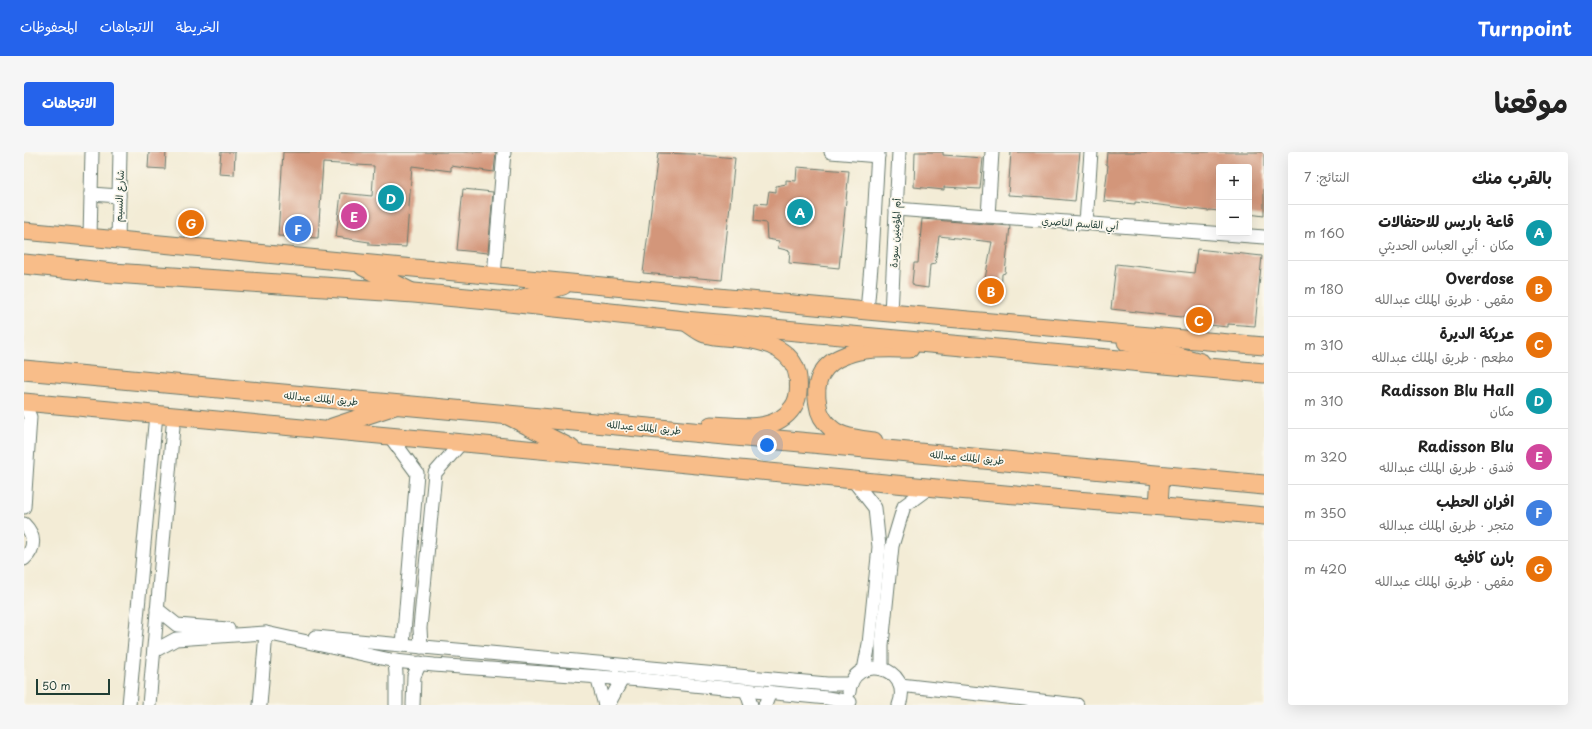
<!DOCTYPE html>
<html lang="ar">
<meta charset="utf-8">
<style>
body{margin:0;font-family:"Playpen Sans","Playpen Sans Arabic",sans-serif;background:#f6f6f6;color:#222;direction:rtl}
.controls{position:absolute;right:12px;top:12px;display:grid;overflow:hidden;border-radius:4px;box-shadow:0 4px 16px #0002}
.controls button{width:36px;height:36px;display:grid;place-items:center;padding:0;border:0;border-bottom:1px solid #e0e0e0;background:#fff;color:#222;font:20px sans-serif}
.scale{position:absolute;left:12px;bottom:10px;width:74px;box-sizing:border-box;padding-left:4px;border:2px solid #1f3d34;border-top:0;font-size:11px;line-height:14px;white-space:nowrap;color:#1f3d34;-webkit-text-stroke:3px #fbf7ec;paint-order:stroke}
.you{position:absolute;left:743px;top:293px;width:14px;height:14px;margin:-10px;border:3px solid #fff;border-radius:50%;background:#1a73e8;box-shadow:0 0 0 6px #1a73e833}
.badge{display:grid;place-items:center;width:26px;height:26px;border-radius:50%;background:#2563eb;color:#fff;font-size:13px;font-weight:700}
.pin{position:absolute;translate:-50% -50%;border:2px solid #fff;box-shadow:0 1px 4px #0006}
.list{margin:0;padding:0;list-style:none}
h2{display:flex;justify-content:space-between;align-items:center;height:52px;margin:0;padding:0 16px;font-size:17px}
h2 small{font-size:13px;font-weight:400;color:#767676}
.list li{display:grid;grid-template-columns:26px 1fr auto;gap:12px;align-items:center;box-sizing:border-box;height:56px;padding:0 16px;border-top:1px solid #e0e0e0}
.list b{display:block;font-size:15px;white-space:nowrap}
.list p{margin:0;font-size:13px;white-space:nowrap;color:#767676}
.list em{font-size:13px;font-style:normal;color:#767676}
.map{position:relative;flex:none;width:1240px;height:553px;overflow:hidden;direction:ltr;border-radius:4px}
header{display:flex;align-items:center;gap:24px;box-sizing:border-box;height:56px;padding:0 20px;background:#2563eb;color:#fff}
header strong{font-size:19px}
nav{display:flex;gap:22px;margin-inline-start:auto;font-size:14px}
.intro{display:flex;align-items:center;justify-content:space-between;box-sizing:border-box;height:96px;padding:0 24px}
h1{margin:0;font-size:28px}
.button{padding:10px 18px;border-radius:4px;background:#2563eb;color:#fff;font-size:14px;font-weight:700}
main{display:flex;gap:24px;padding:0 24px}
aside{flex:1;background:#fff;border-radius:4px;box-shadow:0 4px 16px #0002}
.map>svg:first-child{display:block}
.building{fill:#d3967a}
.lines{fill:none;stroke-linecap:round;stroke-linejoin:round}
.minor-casing{stroke:#697a6d;stroke-width:15}
.major-casing{stroke:#697a6d;stroke-width:19}
.highway-casing{stroke:#697a6d;stroke-width:21}
.minor{stroke:#fff;stroke-width:13}
.major{stroke:#f8bd89;stroke-width:17}
.highway{stroke:#f8bd89;stroke-width:19}
.labels{text-anchor:middle;stroke-width:3.5;stroke-linejoin:round;paint-order:stroke}
.street-label{font-size:10px;fill:#1f3d34;stroke:#fbf7ec}
</style>
<header>
<strong>Turnpoint</strong>
<nav><a>الخريطة</a><a>الاتجاهات</a><a>المحفوظات</a></nav>
</header>
<div class="intro"><h1>موقعنا</h1><a class="button">الاتجاهات</a></div>
<main>
<aside>
<h2>بالقرب منك<small>النتائج: 7</small></h2>
<ul class="list">
<li><span class="badge" style="background:#0f9aa8">A</span><div><b>قاعة باريس للاحتفالات</b><p>مكان · أبي العباس الحديثي</p></div><em>160 m</em></li>
<li><span class="badge" style="background:#e8710a">B</span><div><b>Overdose</b><p>مقهى · طريق الملك عبدالله</p></div><em>180 m</em></li>
<li><span class="badge" style="background:#e8710a">C</span><div><b>عريكة الديرة</b><p>مطعم · طريق الملك عبدالله</p></div><em>310 m</em></li>
<li><span class="badge" style="background:#0f9aa8">D</span><div><b>Radisson Blu Hall</b><p>مكان</p></div><em>310 m</em></li>
<li><span class="badge" style="background:#d1479c">E</span><div><b>Radisson Blu</b><p>فندق · طريق الملك عبدالله</p></div><em>320 m</em></li>
<li><span class="badge" style="background:#3f7fe0">F</span><div><b>افران الحطب</b><p>متجر · طريق الملك عبدالله</p></div><em>350 m</em></li>
<li><span class="badge" style="background:#e8710a">G</span><div><b>بارن كافيه</b><p>مقهى · طريق الملك عبدالله</p></div><em>420 m</em></li>
</ul>
</aside>
<div class="map">
<svg width="1240" height="553" viewBox="0 0 1240 553">
<rect width="100%" height="100%" fill="#fbf7ec"/>
<filter id="ink" filterUnits="userSpaceOnUse"><feTurbulence type="fractalNoise" baseFrequency=".025" numOctaves="2"/><feDisplacementMap in="SourceGraphic" scale="8" xChannelSelector="R" yChannelSelector="G"/><feConvolveMatrix kernelMatrix="1 2 1 2 8 2 1 2 1" color-interpolation-filters="sRGB"/></filter>
<filter id="wash" filterUnits="userSpaceOnUse"><feTurbulence type="fractalNoise" baseFrequency=".012" numOctaves="4" result="noise"/><feDisplacementMap in="SourceGraphic" scale="16" xChannelSelector="R" yChannelSelector="G"/><feGaussianBlur stdDeviation="0.9" result="paint"/><feColorMatrix in="noise" values="0 0 0 0 0 0 0 0 0 0 0 0 0 0 0 0 0 1.4 0 .05"/><feComposite in="paint" operator="in"/></filter>
<g filter="url(#wash)">
<rect width="100%" height="100%" fill="#f3ecd6"/>
<g id="blocks">
<!-- building -->
<g class="building">
<polygon points="125,0 142,0 141,17 124,16"/>
<polygon points="197,0 211,0 210,23 195,22"/>
<polygon points="259,0 472,0 470,20 427,14 427,19 388,14 382,95 345,93 345,90 312,85 317,41 348,44 350,14 299,11 294,86 254,84"/>
<polygon points="891,0 919,0 919,3 959,6 956,37 920,35 920,38 890,35"/>
<polygon points="987,0 1056,0 1051,49 1020,46 1020,45 984,43"/>
<polygon points="1083,0 1240,0 1240,64 1225,62 1225,15 1195,15 1195,59 1185,58 1185,59 1111,50 1111,52 1080,49 1084,13 1082,12"/>
<polygon points="634,1 669,2 711,6 698,128 619,121"/>
<polygon points="773,15 825,19 815,116 765,111 766,99 754,96 755,89 743,87 742,71 730,69 731,51 743,52 745,39 752,40 752,34 762,32 762,28 772,29"/>
<polygon points="439,37 469,40 464,101 433,98"/>
<polygon points="898,67 986,74 981,121 978,122 977,145 958,142 968,90 915,84 911,112 906,113 904,136 890,134 888,131 890,111 894,111"/>
<polygon points="1173,97 1238,104 1231,174 1204,172 1204,175 1165,171 1166,166 1087,157 1092,112 1170,121"/>
</g>
</g>
</g>
<g filter="url(#ink)">
<use href="#blocks" fill-opacity="0" stroke="#697a6d" stroke-width="1"/>
<g class="lines">
<defs>
<g id="minor">
<polyline points="807,0 854,4"/>
<polyline points="67,42 95,44"/>
<polyline points="872,57 1240,85"/>
<polyline points="964,64 968,0"/>
<polyline points="1062,71 1067,0"/>
<polyline points="66,85 68,0"/>
<polyline points="94,88 96,0"/>
<polyline points="470,124 480,0"/>
<polyline points="843,159 848,103 854,0"/>
<polyline points="867,161 875,0"/>
<polyline points="0,251 6,265 0,355"/>
<polyline points="365,283 393,321 379,493"/>
<polyline points="829,328 851,356 855,395 845,492 840,518"/>
<path d="M0,372C11,383 12,396 0,407"/>
<polyline points="133,457 153,473 204,477"/>
<polyline points="291,485 803,532 827,532"/>
<polyline points="397,495 396,476 411,321 438,290"/>
<polyline points="130,499 152,487 242,481 371,509 410,513 617,528 803,546 826,550"/>
<polyline points="371,509 372,522 372,553"/>
<polyline points="858,517 858,493 868,394 880,354 906,335"/>
<polyline points="573,525 581,553"/>
<polyline points="876,533 1053,553"/>
<polyline points="722,538 727,553"/>
<path d="M825,540C829,500 890,514 875,553"/>
<polyline points="105,553 132,262"/>
<polyline points="125,553 150,263"/>
<polyline points="236,553 242,481"/>
<polyline points="389,553 390,524 396,511"/>
<polyline points="584,553 598,527"/>
<polyline points="741,553 746,540"/>
</g>
<g id="major">
<polyline points="0,79 843,159 1240,194"/>
<polyline points="339,115 388,140"/>
<polyline points="486,150 539,134"/>
<path d="M660,169C667,173 674,180 681,182C693,186 707,185 720,187C744,189 771,200 774,226C775,236 775,247 769,255C751,282 715,274 687,273"/>
<polyline points="1102,190 1177,210"/>
<path d="M0,250C301,276 602,307 903,335C1015,346 1128,353 1240,364"/>
<polyline points="484,264 547,296"/>
<polyline points="308,275 374,253"/>
<path d="M850,289C836,287 818,286 807,276C800,270 795,262 794,253C789,229 799,211 822,203C842,195 865,197 886,197"/>
<polyline points="1134,354 1136,323"/>
</g>
<g id="highway">
<polyline points="0,112 89,121 390,141 485,150 660,169 1240,221"/>
<polyline points="0,218 1240,333"/>
</g>
</defs>
<!-- minor casing -->
<use href="#minor" class="minor-casing"/>
<!-- major casing -->
<use href="#major" class="major-casing"/>
<!-- highway casing -->
<use href="#highway" class="highway-casing"/>
<!-- minor -->
<use href="#minor" class="minor"/>
<!-- major -->
<use href="#major" class="major"/>
<!-- highway -->
<use href="#highway" class="highway"/>
</g>
</g>
<g class="labels">
<!-- street labels -->
<g class="street-label">
<text transform="translate(95 44) rotate(-88)" y="4">شارع النسيم</text>
<text transform="translate(1056 71) rotate(4)" y="4">أبي القاسم الناصري</text>
<text transform="translate(871 81) rotate(-87)" y="4">أم المؤمنين سودة</text>
<text transform="translate(297 246) rotate(5)" y="4">طريق الملك عبدالله</text>
<text transform="translate(620 275) rotate(5)" y="4">طريق الملك عبدالله</text>
<text transform="translate(943 305) rotate(5)" y="4">طريق الملك عبدالله</text>
</g>
</g>
</svg>
<div class="controls">
<button>+</button>
<button>−</button>
</div>
<div class="scale">50 m</div>
<div class="you"></div>
<div class="pin badge" style="left:776px;top:60px;background:#0f9aa8">A</div>
<div class="pin badge" style="left:967px;top:139px;background:#e8710a">B</div>
<div class="pin badge" style="left:1175px;top:168px;background:#e8710a">C</div>
<div class="pin badge" style="left:367px;top:46px;background:#0f9aa8">D</div>
<div class="pin badge" style="left:330px;top:64px;background:#d1479c">E</div>
<div class="pin badge" style="left:274px;top:77px;background:#3f7fe0">F</div>
<div class="pin badge" style="left:167px;top:71px;background:#e8710a">G</div>
</div>
</main>
